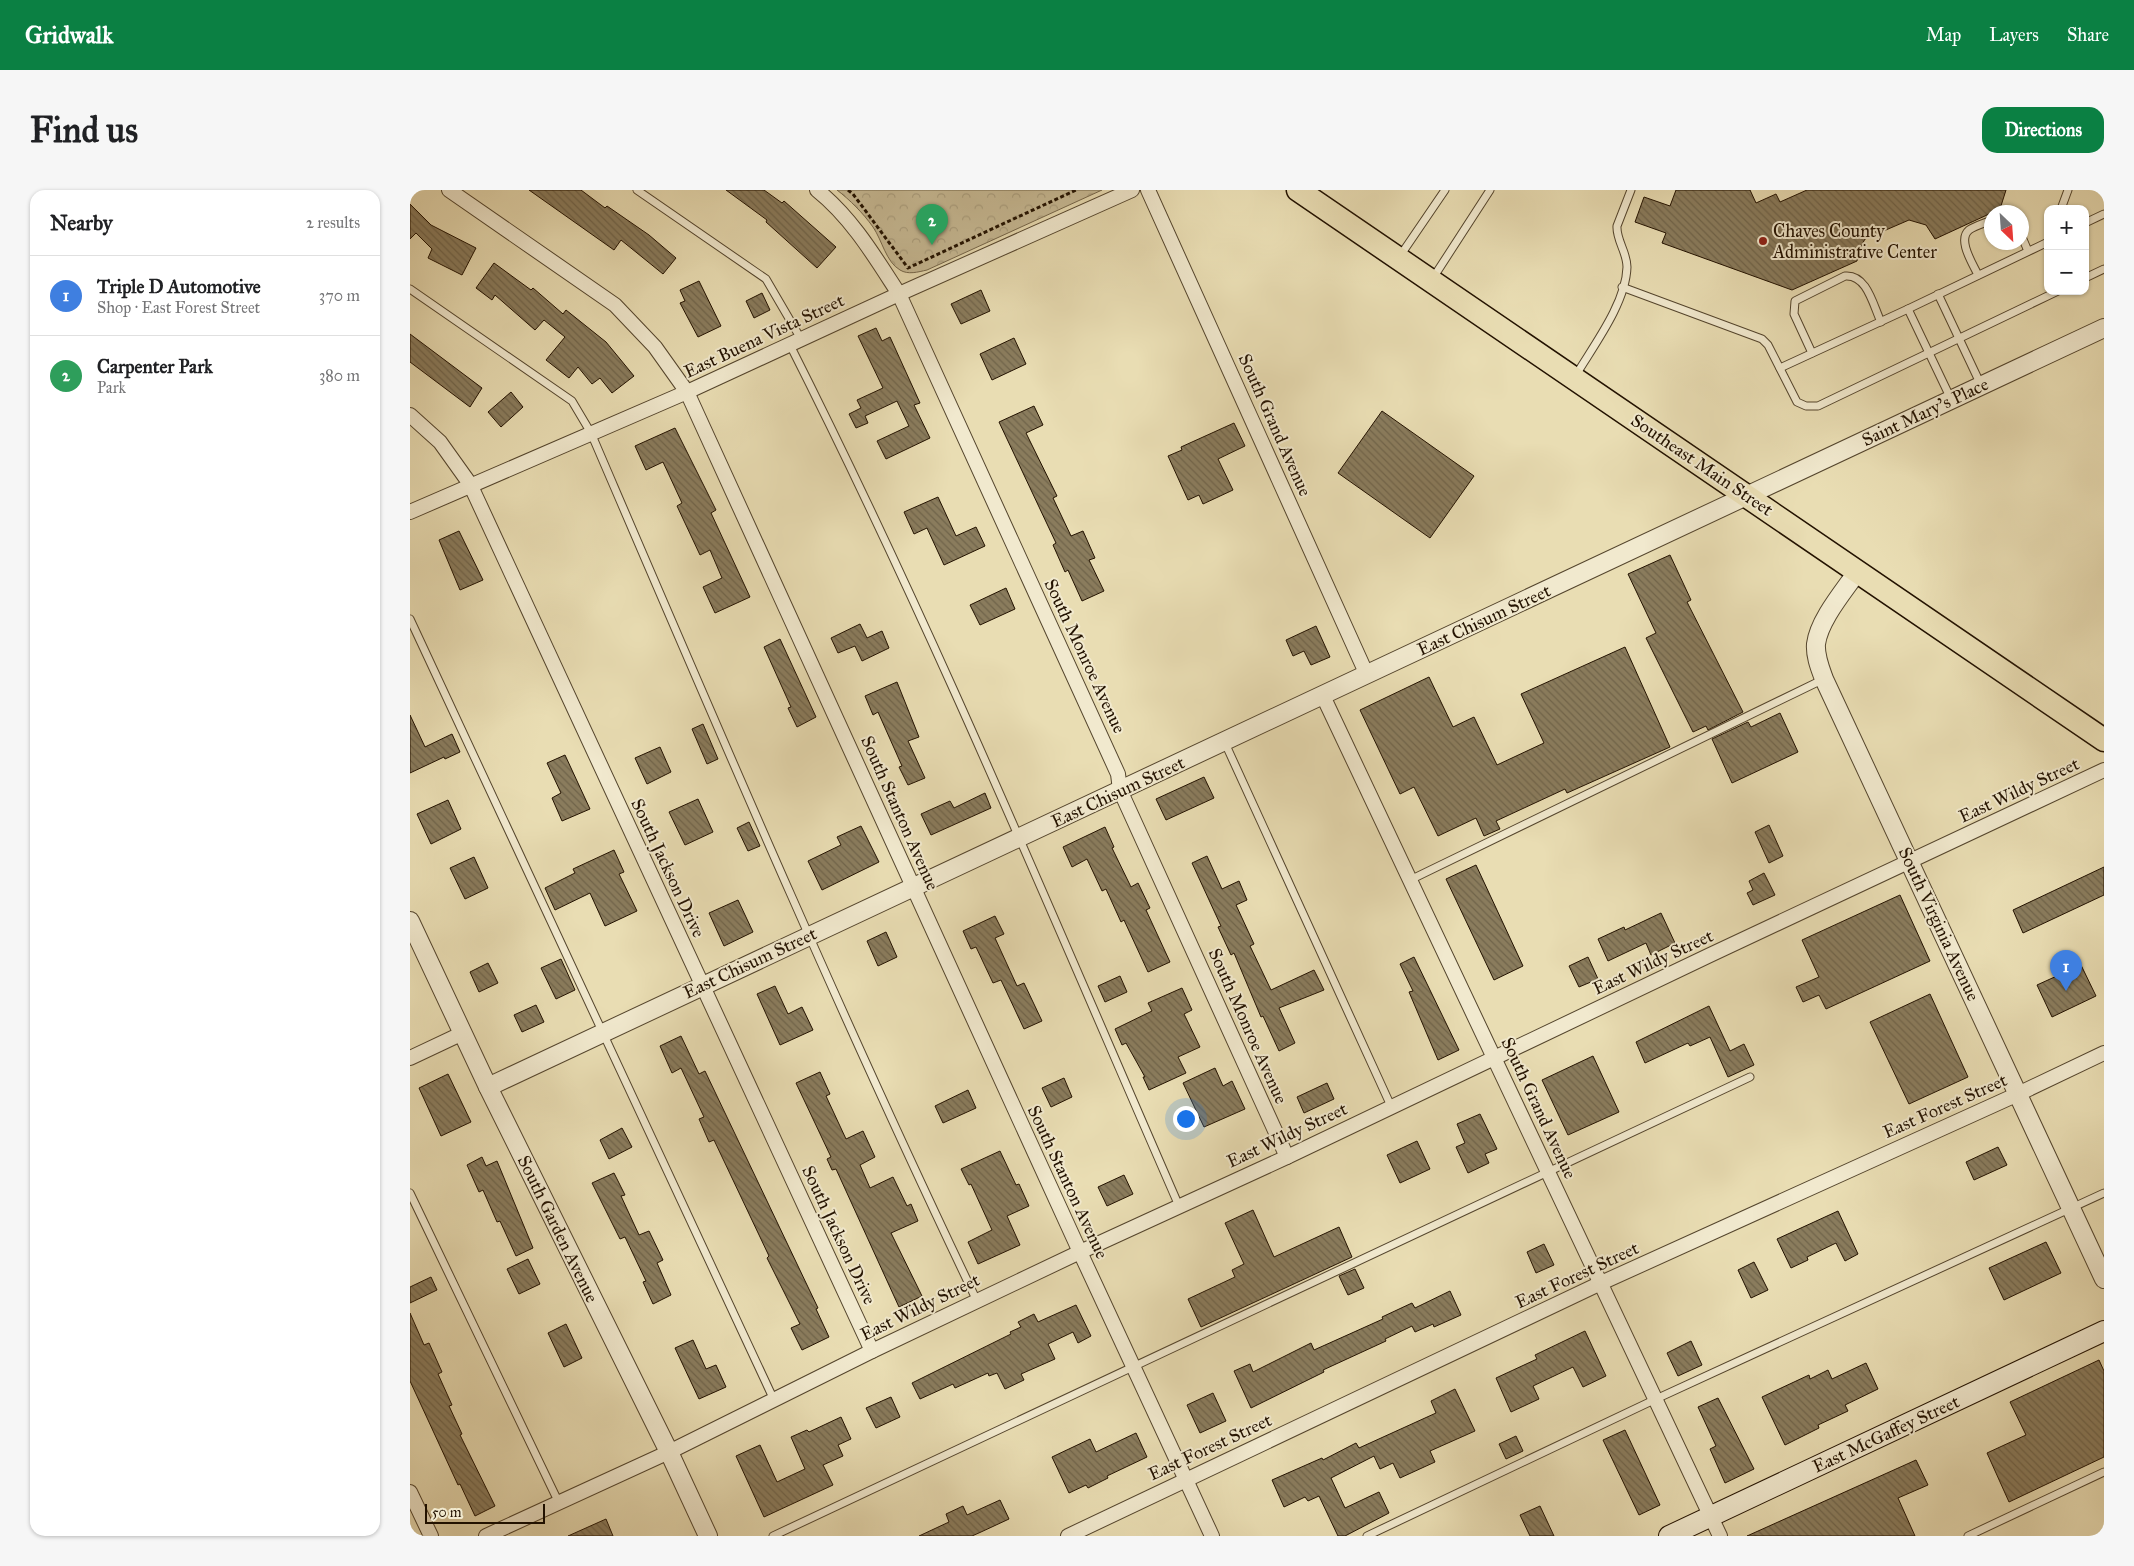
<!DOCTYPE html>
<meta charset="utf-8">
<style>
body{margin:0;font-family:"IM FELL Great Primer",serif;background:#f6f6f6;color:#202124}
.controls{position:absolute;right:15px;top:15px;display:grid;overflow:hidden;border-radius:10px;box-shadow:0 1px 4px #0004}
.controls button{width:45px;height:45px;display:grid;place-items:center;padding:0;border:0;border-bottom:1px solid #e0e0e0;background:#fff;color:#202124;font:25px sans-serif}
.compass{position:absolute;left:1574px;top:15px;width:45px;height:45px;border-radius:50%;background:#fff;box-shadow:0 1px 4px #0004;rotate:155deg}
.scale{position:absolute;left:15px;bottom:12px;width:120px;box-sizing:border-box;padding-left:5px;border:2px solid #231200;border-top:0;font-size:14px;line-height:18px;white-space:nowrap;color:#231200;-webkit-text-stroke:4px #f1e9ce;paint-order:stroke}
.you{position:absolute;left:775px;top:928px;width:18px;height:18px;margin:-12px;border:4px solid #fff;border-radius:50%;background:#1a73e8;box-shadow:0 0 0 8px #1a73e833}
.badge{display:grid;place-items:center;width:32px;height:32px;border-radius:50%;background:#0b8043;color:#fff;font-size:16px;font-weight:700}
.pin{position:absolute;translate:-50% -41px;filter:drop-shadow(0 1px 2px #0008)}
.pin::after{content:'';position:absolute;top:26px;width:18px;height:15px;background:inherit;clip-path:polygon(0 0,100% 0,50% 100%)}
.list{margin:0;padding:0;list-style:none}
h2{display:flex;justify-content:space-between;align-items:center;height:65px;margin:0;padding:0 20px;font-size:21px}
h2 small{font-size:16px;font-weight:400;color:#757577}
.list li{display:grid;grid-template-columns:32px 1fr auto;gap:15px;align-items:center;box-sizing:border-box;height:80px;padding:0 20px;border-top:1px solid #e0e0e0}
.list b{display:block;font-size:19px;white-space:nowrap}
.list p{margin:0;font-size:16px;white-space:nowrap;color:#757577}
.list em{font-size:16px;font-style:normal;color:#757577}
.map{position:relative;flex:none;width:1694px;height:1346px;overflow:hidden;border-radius:15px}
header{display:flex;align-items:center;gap:30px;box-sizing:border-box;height:70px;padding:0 25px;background:#0b8043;color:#fff}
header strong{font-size:24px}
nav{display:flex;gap:28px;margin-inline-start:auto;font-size:18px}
.intro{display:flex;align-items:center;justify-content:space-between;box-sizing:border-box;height:120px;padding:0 30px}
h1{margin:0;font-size:35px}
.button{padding:12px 22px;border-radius:15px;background:#0b8043;color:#fff;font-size:18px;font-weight:700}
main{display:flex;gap:30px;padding:0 30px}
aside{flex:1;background:#fff;border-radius:15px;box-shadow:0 1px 4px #0004}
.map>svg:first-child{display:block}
.forest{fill:url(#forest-crowns);stroke:#75664a}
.building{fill:url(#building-back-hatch);stroke:#231200}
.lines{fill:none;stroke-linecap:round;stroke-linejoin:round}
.service-casing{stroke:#54452d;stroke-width:9}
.minor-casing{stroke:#54452d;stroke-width:16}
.tertiary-casing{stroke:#54452d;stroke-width:20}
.secondary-casing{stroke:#231200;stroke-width:22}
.primary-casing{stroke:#231200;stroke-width:25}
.path{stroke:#231200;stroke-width:3;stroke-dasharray:4 2.5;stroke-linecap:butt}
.service{stroke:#f1e9ce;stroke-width:7}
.minor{stroke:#f1e9ce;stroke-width:14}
.tertiary{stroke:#f1e9ce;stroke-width:18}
.secondary{stroke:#f1e9ce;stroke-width:20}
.primary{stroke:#e9ddb3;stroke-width:22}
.poi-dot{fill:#8f2418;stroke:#f1e9ce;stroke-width:2}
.labels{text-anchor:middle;stroke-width:4;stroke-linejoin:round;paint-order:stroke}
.poi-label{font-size:18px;fill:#231200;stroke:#f1e9ce;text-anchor:start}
.street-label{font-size:18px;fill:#231200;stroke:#f1e9ce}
</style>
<header>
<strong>Gridwalk</strong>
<nav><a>Map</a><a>Layers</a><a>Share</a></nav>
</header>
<div class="intro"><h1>Find us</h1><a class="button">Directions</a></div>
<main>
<aside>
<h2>Nearby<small>2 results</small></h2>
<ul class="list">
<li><span class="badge" style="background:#3f7fe0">1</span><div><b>Triple D Automotive</b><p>Shop · East Forest Street</p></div><em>370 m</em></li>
<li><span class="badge" style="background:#2e9e5b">2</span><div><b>Carpenter Park</b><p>Park</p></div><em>380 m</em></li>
</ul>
</aside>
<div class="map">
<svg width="1694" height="1346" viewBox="0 0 1694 1346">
<defs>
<pattern id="forest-crowns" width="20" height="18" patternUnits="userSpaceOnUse" patternTransform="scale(1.25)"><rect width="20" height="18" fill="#c7ba95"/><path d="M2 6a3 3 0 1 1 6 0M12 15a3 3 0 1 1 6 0" fill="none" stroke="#ab9f7f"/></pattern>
<pattern id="building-back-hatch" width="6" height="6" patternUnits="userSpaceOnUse" patternTransform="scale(1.25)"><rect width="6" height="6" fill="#8a7c5d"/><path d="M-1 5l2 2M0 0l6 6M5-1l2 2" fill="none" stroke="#70644a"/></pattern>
</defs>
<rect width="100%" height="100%" fill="#e9ddb3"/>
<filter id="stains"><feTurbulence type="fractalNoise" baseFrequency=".004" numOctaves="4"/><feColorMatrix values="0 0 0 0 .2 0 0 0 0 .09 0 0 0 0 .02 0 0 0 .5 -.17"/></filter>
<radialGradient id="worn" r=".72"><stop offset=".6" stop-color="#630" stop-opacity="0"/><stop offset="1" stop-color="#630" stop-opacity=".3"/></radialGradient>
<!-- forest -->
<path class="forest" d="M427,0H692L517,80C508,82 498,85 490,80C476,72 472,50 463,37C453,23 440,10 427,0Z"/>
<!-- building -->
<g class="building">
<polygon points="119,0 171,0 195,18 197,16 239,45 266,68 253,84 211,50 204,60"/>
<polygon points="316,0 354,0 372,13 374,11 426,57 407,78 356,32 357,30"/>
<polygon points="1266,0 1340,0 1346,13 1366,4 1370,12 1397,0 1596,0 1590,19 1525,49 1516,35 1499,30 1455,49 1449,60 1447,71 1382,100 1252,53 1256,43 1225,32 1234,7 1260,16"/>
<polygon points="0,14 21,35 66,58 52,85 18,68 22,59 6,43 0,49"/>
<polygon points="84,73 121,100 123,98 153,124 156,120 196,152 224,186 202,203 190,188 182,194 168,177 159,188 136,170 155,147 134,130 125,140 85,105 82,110 66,98"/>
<polygon points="289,91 311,136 288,147 270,113 275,111 270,100"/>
<polygon points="571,100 580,121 551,134 541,114"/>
<polygon points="352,103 360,120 344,128 336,111"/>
<polygon points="466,138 472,151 480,147 510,213 504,215 520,248 476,269 467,251 499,236 487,211 455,226 458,233 446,238 439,224 451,218 447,210 473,198 448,146"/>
<polygon points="0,144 72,198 60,217 0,172"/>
<polygon points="604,148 616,174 582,190 570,164"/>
<polygon points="101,202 113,217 91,237 78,222"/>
<polygon points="624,216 633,235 616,243 647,306 643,308 661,346 673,341 685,368 679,370 694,401 672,411 658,380 655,382 643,355 646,353 589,232"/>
<polygon points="972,221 1064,286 1020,348 928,283"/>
<polygon points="824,233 835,256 808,269 823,300 793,314 789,305 778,310 758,266 772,260 771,257"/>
<polygon points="265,238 306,320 301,323 340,407 305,423 293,397 312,388 300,360 290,365 267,316 272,313 253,272 236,280 225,256"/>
<polygon points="528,307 546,346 566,337 575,356 534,375 517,338 504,344 494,322"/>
<polygon points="49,341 73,390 50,400 29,350"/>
<polygon points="1260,365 1281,410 1277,412 1333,522 1298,540 1296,536 1283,542 1236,448 1246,443 1218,384"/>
<polygon points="596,398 605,419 570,435 560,415"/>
<polygon points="450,434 457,448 472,441 479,458 452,471 445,456 428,463 421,448"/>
<polygon points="906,436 920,467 901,475 894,461 883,466 876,450"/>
<polygon points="370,449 406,527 387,537 378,518 381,517 354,457"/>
<polygon points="1215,457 1260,557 1157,603 1155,599 1086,631 1090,639 1074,646 1066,628 1028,646 1004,597 990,604 950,520 1019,487 1043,537 1064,527 1087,575 1134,553 1111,504"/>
<polygon points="487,492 509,547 498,551 515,588 498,595 489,577 492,576 468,522 463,525 455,506"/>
<polygon points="1370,523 1388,562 1322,593 1302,549 1338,532 1341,537"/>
<polygon points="0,525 15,557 42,544 50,562 35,569 34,567 0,583"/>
<polygon points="293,534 308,569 297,574 282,539"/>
<polygon points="250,557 261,582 237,594 225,568"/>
<polygon points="155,565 180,619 152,631 142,608 151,603 137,573"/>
<polygon points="794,587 804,608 756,630 746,609"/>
<polygon points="575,603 581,618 521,645 511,624 540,611 544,618"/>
<polygon points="288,609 303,642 275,655 259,622"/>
<polygon points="38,610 51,639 21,654 7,624"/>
<polygon points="339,632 350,656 338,661 327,638"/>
<polygon points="1359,635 1373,666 1359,673 1345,642"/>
<polygon points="451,636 469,672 412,700 398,671 431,655 427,647"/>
<polygon points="695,637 704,657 702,658 721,697 728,693 740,718 736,720 760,772 738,782 714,730 711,732 696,699 692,701 677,669 662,677 653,657"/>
<polygon points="204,660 214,682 209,684 227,721 195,736 180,703 145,720 135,698 165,683 163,679"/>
<polygon points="797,666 812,699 829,691 837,710 826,715 844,754 840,756 861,800 904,780 914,800 869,818 885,853 869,861 853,826 851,827 824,763 821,765 808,737 811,736 782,673"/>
<polygon points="64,667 78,698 55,709 40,678"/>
<polygon points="1066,675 1113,776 1084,790 1036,689"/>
<polygon points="1694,677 1694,705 1613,743 1603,720"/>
<polygon points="1354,683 1365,705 1343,715 1337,703 1343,700 1339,691"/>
<polygon points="1490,705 1520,771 1416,819 1409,805 1393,812 1386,797 1409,787 1392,750"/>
<polygon points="328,710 343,742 314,756 299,723"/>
<polygon points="1251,723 1265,753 1241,765 1236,753 1198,771 1188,749 1214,737 1215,740"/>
<polygon points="585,726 594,744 585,748 607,796 614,793 632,831 614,839 591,790 583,793 566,757 561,759 553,741"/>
<polygon points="476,742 487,767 468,776 457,751"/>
<polygon points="1004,767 1049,860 1028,870 999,802 1003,801 990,774"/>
<polygon points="1178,767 1188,789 1169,797 1159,776"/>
<polygon points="151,769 165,800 146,809 131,778"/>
<polygon points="78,773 88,793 69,802 60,782"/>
<polygon points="1671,775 1686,806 1642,827 1627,795"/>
<polygon points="710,786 717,802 695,812 688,796"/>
<polygon points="365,796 378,824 392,817 403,840 370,855 347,804"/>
<polygon points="772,798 782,820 774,824 790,857 768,867 776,883 739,900 733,887 735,887 716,853 712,855 705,839 742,821 738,813"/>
<polygon points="1520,804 1558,887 1499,914 1460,832"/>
<polygon points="126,815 134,832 112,842 104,825"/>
<polygon points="1299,816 1320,861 1334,854 1344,875 1318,887 1300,847 1280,856 1278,853 1235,873 1226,852"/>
<polygon points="271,846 289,884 295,881 408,1118 406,1119 419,1147 392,1160 381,1138 390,1134 357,1068 359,1066 304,950 299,952 289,929 294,927 271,878 262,883 250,856"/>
<polygon points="1183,866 1209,922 1158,945 1132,890"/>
<polygon points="805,878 813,896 822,891 835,919 794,937 773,893"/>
<polygon points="410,882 420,904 416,906 436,949 453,941 465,967 450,975 460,998 483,987 497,1016 501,1014 508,1031 481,1043 512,1106 489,1117 426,979 422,980 417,969 421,967 386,893"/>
<polygon points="38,884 61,932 31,946 9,898"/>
<polygon points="654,888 662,907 641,917 632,898"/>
<polygon points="917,893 924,909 894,923 887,907"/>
<polygon points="558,900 566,918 533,933 525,916"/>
<polygon points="1070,924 1087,959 1075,964 1079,973 1058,983 1046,957 1055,953 1047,934"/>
<polygon points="212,938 222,957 199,969 190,950"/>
<polygon points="1007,951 1020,979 990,993 977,965"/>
<polygon points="1588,957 1597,975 1564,990 1556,972"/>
<polygon points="590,961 606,995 609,994 619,1016 597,1026 610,1055 568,1074 558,1052 582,1040 561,994 559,995 551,979"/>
<polygon points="72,967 76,976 87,971 123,1058 106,1066 90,1031 87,1032 73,1000 69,1002 57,975"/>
<polygon points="204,983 215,1005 211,1006 229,1045 239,1041 253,1070 247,1073 261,1105 243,1114 233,1092 236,1091 215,1047 210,1049 182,993"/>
<polygon points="714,985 723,1004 697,1016 688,997"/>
<polygon points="843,1020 864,1067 929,1037 942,1067 791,1137 778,1109 825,1087 822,1080 834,1074 815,1033"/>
<polygon points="1428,1021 1448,1064 1435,1071 1426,1053 1397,1067 1398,1070 1381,1078 1367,1049"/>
<polygon points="1636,1052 1651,1083 1594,1110 1579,1078"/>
<polygon points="1134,1054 1144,1075 1126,1083 1117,1062"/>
<polygon points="118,1069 130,1094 109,1104 97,1079"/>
<polygon points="1344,1072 1358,1100 1341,1108 1328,1080"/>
<polygon points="945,1079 954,1098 938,1105 929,1086"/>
<polygon points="21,1087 27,1100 0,1113 0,1097"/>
<polygon points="1040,1101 1051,1125 1024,1137 1023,1134 1005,1142 1002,1136 975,1149 976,1151 913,1180 914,1182 841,1218 824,1181 840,1174 843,1182 901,1153 904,1160 973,1129 972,1127 1002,1113 1005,1118"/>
<polygon points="666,1115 681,1146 668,1153 663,1142 638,1154 645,1169 611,1184 614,1190 595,1199 587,1183 579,1186 578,1183 545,1198 543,1194 510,1209 502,1193 601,1144 600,1142 611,1137 608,1132 624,1124 628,1132"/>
<polygon points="0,1123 14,1155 19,1153 32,1182 28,1184 42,1215 39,1216 52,1244 50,1245 85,1316 65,1326 50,1294 48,1295 0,1191"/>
<polygon points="156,1134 172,1168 154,1177 138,1143"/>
<polygon points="1175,1141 1196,1186 1173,1197 1163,1177 1123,1196 1129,1209 1101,1222 1086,1188 1127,1169 1125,1165"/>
<polygon points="283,1150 296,1179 306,1175 316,1197 289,1209 265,1158"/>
<polygon points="1281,1151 1292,1175 1268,1186 1257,1163"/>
<polygon points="1689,1170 1694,1181 1694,1267 1599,1312 1577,1263 1616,1245 1600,1212"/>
<polygon points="1456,1173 1468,1199 1435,1215 1438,1221 1408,1235 1409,1238 1375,1255 1352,1207 1399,1185 1400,1189 1418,1180 1422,1189"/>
<polygon points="1045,1199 1065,1241 1020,1261 1025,1272 990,1288 983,1273 970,1279 964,1266 921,1288 935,1318 969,1302 979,1323 935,1346 928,1346 909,1306 898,1311 895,1307 874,1317 862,1290 912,1268 913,1270 946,1253 949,1258 1026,1223 1021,1211"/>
<polygon points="803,1203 816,1231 790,1243 777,1215"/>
<polygon points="481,1207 490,1227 466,1238 456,1218"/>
<polygon points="1308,1208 1344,1279 1315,1293 1300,1259 1306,1256 1288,1217"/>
<polygon points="431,1227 441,1249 428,1255 433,1266 413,1275 423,1295 354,1327 326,1266 350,1255 367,1292 395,1279 381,1247 397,1240 399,1242"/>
<polygon points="1215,1240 1250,1315 1229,1325 1193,1250"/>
<polygon points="726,1243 737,1267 697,1286 698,1288 678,1298 676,1295 659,1303 642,1267 680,1249 686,1262"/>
<polygon points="1106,1246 1113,1261 1096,1269 1089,1254"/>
<polygon points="1506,1270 1518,1295 1488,1308 1505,1346 1337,1346"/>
<polygon points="590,1310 599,1329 571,1342 562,1346 509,1346 539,1332 536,1324 553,1316 557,1325"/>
<polygon points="1130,1316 1144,1346 1120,1346 1110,1325"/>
<polygon points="196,1329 203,1346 158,1346"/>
</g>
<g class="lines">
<defs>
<g id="service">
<polyline points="227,0 356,89 391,149"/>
<polyline points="1651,19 1658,0"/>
<polyline points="1675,33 1694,24"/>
<polyline points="1612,47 1618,61"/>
<polyline points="990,66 1035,0"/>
<path d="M1568,85C1563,74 1547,50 1559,40C1565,36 1575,33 1582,30"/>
<polyline points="1023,88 1080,0"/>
<polyline points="1675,88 1694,79"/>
<polyline points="1212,97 1352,149 1358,155 1387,212 1396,216 1408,216 1648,101"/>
<path d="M0,99L162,211L181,243C306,534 430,825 567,1111"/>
<polyline points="1528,104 1571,195"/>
<polyline points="1498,119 1541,209"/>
<path d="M380,155C522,436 643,727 769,1016"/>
<path d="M1402,163L1384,124L1385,111L1435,86C1457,84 1463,115 1471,132"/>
<polyline points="1370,178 1498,119 1638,52"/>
<path d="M1166,185C1184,155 1216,113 1217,77C1217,62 1206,50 1207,36L1221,0"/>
<polyline points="0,429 364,1210"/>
<polyline points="815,553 981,916"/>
<polyline points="1000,690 1414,489"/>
<polyline points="0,1003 149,1313"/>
<polyline points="363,1346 1340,887"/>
<polyline points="957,1346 1246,1209 1694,1003"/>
<polyline points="1558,1346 1694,1282"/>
</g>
<g id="minor">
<polyline points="39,0 205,115 245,157 277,202 670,1062 802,1346"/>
<path d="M407,0C442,28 465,67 489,104L708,584L710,600L877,967"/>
<polyline points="738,0 957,485"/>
<polyline points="0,225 30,252 60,294 462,1161"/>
<polyline points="0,322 277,202 489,104 722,0"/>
<polyline points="913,506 1310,1346"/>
<polyline points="0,868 53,843"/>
<polyline points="0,1302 21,1346"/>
<polyline points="76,1346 259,1262 462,1161 670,1062 877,967 1300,765 1694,580"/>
<polyline points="658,1346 1191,1093 1608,904 1694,863"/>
</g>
<g id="tertiary">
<path d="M1447,382C1434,401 1409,430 1406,454C1405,466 1410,478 1414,489L1694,1089"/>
<polyline points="0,731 78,897 259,1262 298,1346"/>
<polyline points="78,897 1694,138"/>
</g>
<polyline id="secondary" points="1259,1346 1694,1141"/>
<polyline id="primary" points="888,0 1694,550"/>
</defs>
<!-- service casing -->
<use href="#service" class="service-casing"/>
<!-- minor casing -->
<use href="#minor" class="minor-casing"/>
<!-- tertiary casing -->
<use href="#tertiary" class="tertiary-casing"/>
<!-- secondary casing -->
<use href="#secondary" class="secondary-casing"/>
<!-- primary casing -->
<use href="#primary" class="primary-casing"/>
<!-- path -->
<polyline class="path" points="438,0 443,4 498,78 666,0"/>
<!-- service -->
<use href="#service" class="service"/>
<!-- minor -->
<use href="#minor" class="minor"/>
<!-- tertiary -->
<use href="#tertiary" class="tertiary"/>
<!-- secondary -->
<use href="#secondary" class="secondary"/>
<!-- primary -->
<use href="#primary" class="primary"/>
</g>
<!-- markers -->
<circle class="poi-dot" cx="1353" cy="51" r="5"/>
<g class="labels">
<!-- poi labels -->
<g class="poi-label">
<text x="1363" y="47">Chaves County<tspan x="1363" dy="21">Administrative Center</tspan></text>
</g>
<!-- street labels -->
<g class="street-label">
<text transform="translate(354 146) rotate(-25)" y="6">East Buena Vista Street</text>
<text transform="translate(1515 222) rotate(-25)" y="6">Saint Mary's Place</text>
<text transform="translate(865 235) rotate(66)" y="6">South Grand Avenue</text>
<text transform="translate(1292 275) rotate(34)" y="6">Southeast Main Street</text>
<text transform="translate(1074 430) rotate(-25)" y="6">East Chisum Street</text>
<text transform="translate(675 466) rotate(65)" y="6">South Monroe Avenue</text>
<text transform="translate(1609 600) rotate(-25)" y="6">East Wildy Street</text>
<text transform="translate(708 602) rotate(-25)" y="6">East Chisum Street</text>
<text transform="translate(490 623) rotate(66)" y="6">South Stanton Avenue</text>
<text transform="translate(258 678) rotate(65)" y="6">South Jackson Drive</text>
<text transform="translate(1529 734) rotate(65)" y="6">South Virginia Avenue</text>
<text transform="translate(1243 772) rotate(-25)" y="6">East Wildy Street</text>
<text transform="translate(340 773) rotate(-25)" y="6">East Chisum Street</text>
<text transform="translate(838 836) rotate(66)" y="6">South Monroe Avenue</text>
<text transform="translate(1535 916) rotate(-24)" y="6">East Forest Street</text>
<text transform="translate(1129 918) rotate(65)" y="6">South Grand Avenue</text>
<text transform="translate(877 945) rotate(-25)" y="6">East Wildy Street</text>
<text transform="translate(658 992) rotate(65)" y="6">South Stanton Avenue</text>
<text transform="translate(148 1039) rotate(64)" y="6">South Garden Avenue</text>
<text transform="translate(429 1045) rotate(65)" y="6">South Jackson Drive</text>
<text transform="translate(1167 1085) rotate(-25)" y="6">East Forest Street</text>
<text transform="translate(510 1117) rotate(-26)" y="6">East Wildy Street</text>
<text transform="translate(1476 1244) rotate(-25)" y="6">East McGaffey Street</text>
<text transform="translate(800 1257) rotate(-25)" y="6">East Forest Street</text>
</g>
</g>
<rect width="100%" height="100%" filter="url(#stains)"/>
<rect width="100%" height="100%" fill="url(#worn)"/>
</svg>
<div class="controls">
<button>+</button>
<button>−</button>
</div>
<svg class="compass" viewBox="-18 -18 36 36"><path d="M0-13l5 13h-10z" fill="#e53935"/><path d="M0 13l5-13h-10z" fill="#757577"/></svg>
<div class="scale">50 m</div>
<div class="you"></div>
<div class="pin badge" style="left:1656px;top:801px;background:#3f7fe0">1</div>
<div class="pin badge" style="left:522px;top:55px;background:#2e9e5b">2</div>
</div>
</main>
